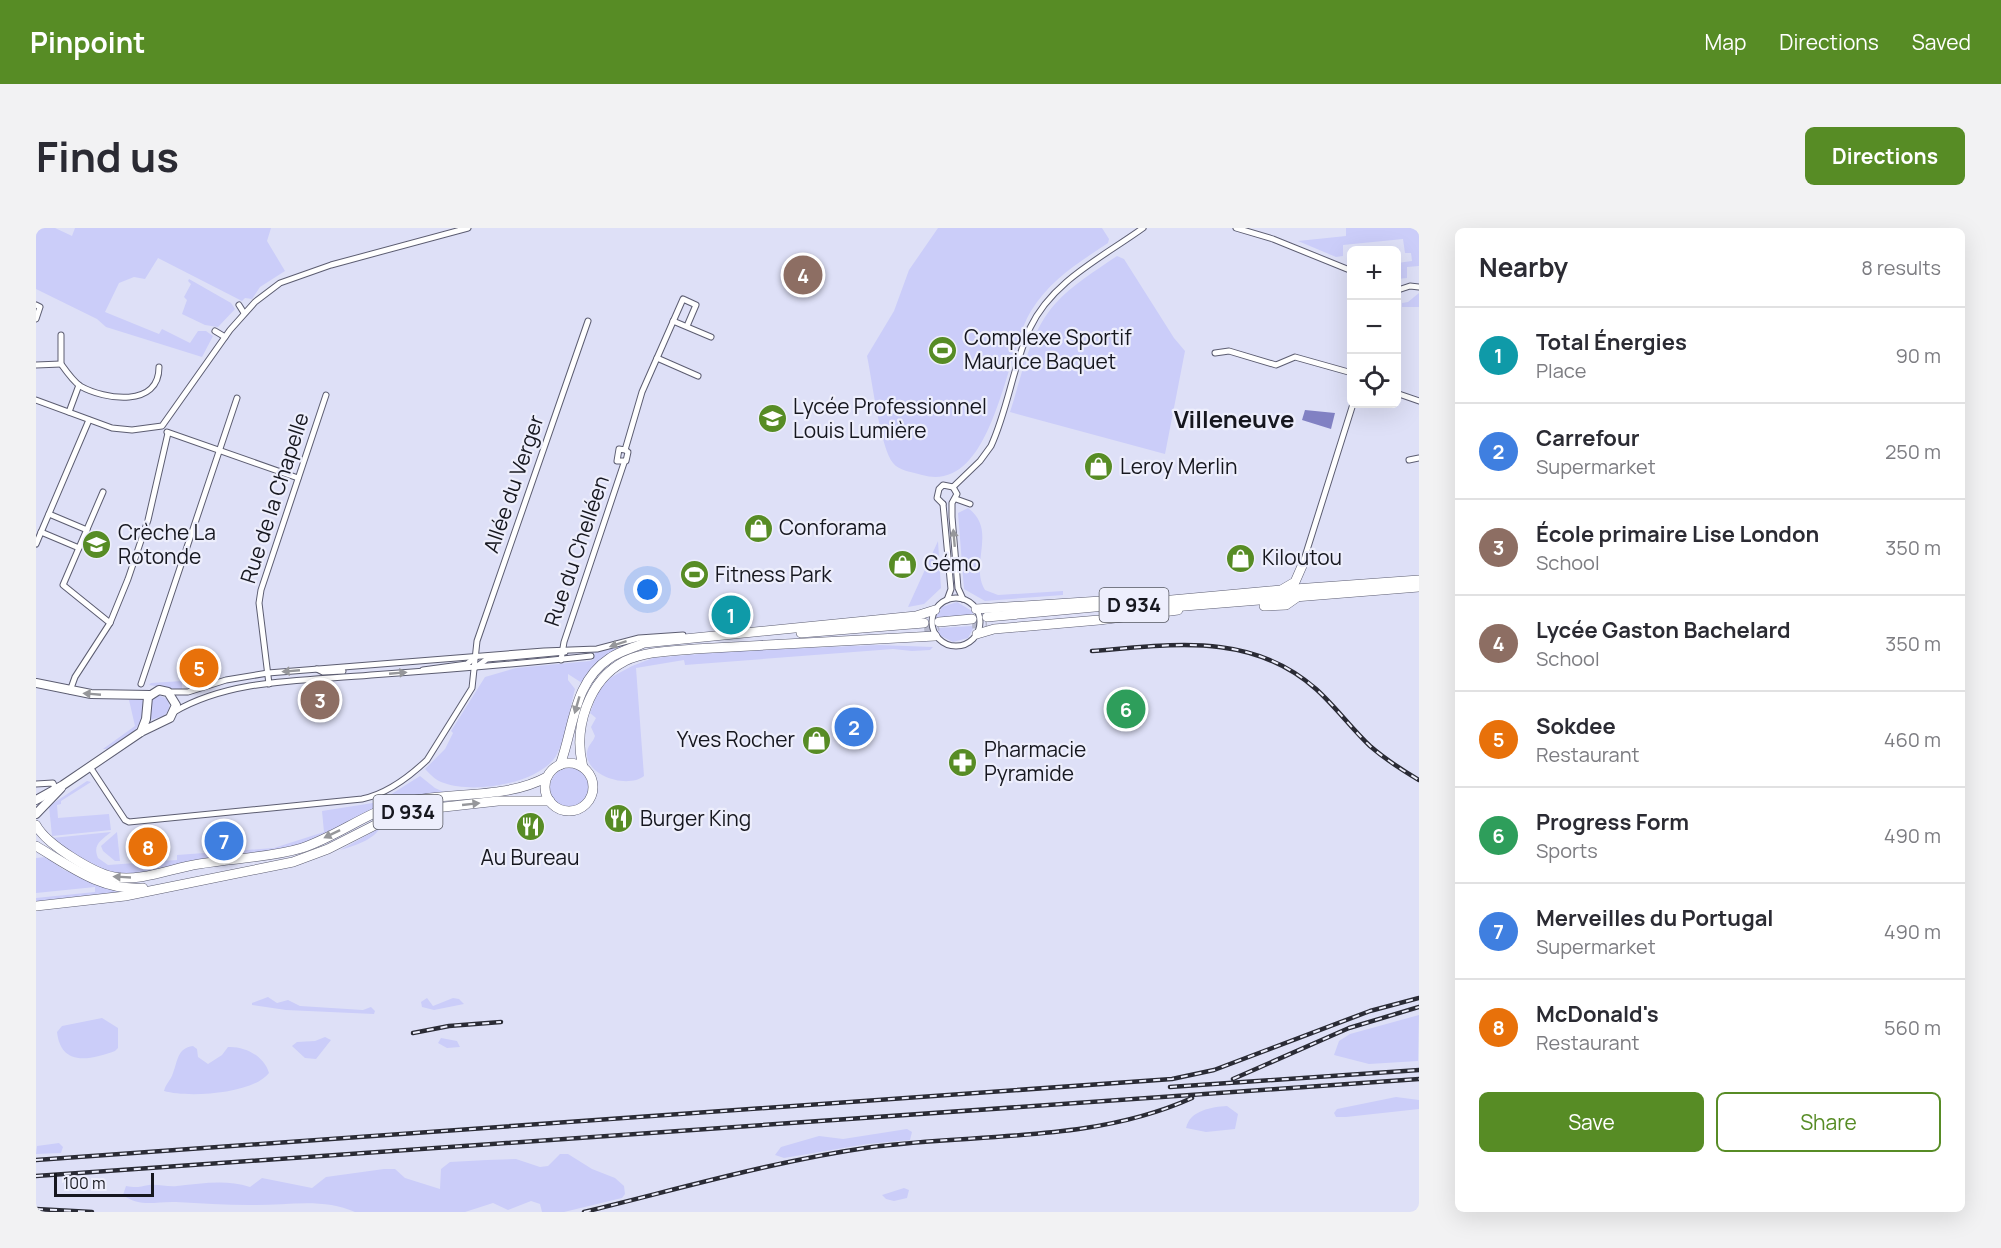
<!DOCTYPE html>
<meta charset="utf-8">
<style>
body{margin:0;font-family:Manrope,sans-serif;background:#f2f2f3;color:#2b2b33}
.controls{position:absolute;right:18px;top:18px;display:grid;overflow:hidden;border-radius:9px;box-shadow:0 6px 24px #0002}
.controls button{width:54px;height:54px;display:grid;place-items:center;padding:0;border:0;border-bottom:2px solid #e1e1e2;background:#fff;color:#2b2b33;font:30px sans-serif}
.scale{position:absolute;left:18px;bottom:15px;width:100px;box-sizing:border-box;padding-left:6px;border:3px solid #16171f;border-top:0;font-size:16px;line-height:21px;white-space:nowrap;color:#16171f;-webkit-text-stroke:4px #edeefc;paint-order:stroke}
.you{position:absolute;left:612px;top:362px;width:21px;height:21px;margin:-15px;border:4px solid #fff;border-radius:50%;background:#1a73e8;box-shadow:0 0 0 9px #1a73e833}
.badge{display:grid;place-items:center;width:39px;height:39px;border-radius:50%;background:#578c25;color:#fff;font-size:20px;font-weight:700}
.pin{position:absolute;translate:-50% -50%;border:3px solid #fff;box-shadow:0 2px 6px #0006}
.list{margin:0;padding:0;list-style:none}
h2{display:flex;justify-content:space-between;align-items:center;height:78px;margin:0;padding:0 24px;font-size:26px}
h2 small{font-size:20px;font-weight:400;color:#7c7c81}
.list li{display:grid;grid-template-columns:39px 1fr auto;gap:18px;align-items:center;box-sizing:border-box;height:96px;padding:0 24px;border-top:2px solid #e1e1e2}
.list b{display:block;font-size:22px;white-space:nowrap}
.list p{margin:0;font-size:20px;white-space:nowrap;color:#7c7c81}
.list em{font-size:20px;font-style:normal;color:#7c7c81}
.actions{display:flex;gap:12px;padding:18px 24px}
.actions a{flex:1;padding:14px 0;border:2px solid #578c25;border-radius:9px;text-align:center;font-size:21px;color:#578c25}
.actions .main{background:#578c25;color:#fff}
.icon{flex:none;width:33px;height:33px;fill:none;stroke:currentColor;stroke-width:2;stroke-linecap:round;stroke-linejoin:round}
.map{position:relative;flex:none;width:1383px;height:984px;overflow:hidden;border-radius:9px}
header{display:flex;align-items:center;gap:36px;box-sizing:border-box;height:84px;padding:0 30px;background:#578c25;color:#fff}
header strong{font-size:28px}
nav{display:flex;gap:33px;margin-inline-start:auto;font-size:21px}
.intro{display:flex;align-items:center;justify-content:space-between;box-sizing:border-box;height:144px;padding:0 36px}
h1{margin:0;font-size:42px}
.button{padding:15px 27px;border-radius:9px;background:#578c25;color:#fff;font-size:21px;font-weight:700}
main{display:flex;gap:36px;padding:0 36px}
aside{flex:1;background:#fff;border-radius:9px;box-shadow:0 6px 24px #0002}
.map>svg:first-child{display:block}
.green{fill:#cbcdf9;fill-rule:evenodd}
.water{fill:#8181c3}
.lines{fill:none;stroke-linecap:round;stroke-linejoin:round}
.primary-tunnel{stroke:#b6b8cc;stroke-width:9;stroke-dasharray:9 4.5;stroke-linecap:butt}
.street-casing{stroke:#5c5d71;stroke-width:7}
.secondary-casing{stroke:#5c5d71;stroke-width:10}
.primary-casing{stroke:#5c5d71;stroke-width:10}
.street{stroke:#fff;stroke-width:5}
.secondary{stroke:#fff;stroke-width:8}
.primary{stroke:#fff;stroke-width:9}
.rail-casing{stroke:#2a2b35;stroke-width:4.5}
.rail{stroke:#edeefc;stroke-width:2;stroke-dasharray:7;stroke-linecap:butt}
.oneway{fill:#96979a}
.labels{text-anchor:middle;stroke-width:4.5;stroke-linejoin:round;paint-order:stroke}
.shield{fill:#edeefc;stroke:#565861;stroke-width:1.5}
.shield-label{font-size:20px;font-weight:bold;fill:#16171f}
.poi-label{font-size:21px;fill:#16171f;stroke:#edeefc;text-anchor:start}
.street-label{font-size:21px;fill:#16171f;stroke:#edeefc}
.quarter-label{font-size:24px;font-weight:bold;fill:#16171f;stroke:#edeefc}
</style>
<header>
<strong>Pinpoint</strong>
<nav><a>Map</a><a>Directions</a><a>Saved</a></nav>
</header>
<div class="intro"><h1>Find us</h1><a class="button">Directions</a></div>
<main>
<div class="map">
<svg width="1383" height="984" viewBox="0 0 1383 984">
<rect width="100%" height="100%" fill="#dee0f7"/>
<!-- green -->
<g class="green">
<polygon points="0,0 19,0 36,8 39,0 235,0 231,13 249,43 224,59 216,71 209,70 206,73 122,30 109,51 98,49 83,55 69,84 123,106 126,101 154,115 162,103 170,103 177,108 166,129 70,99 61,91 0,61"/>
<path d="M902,0H1066L1073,11L1072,15C1042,35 1014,52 995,83C969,125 958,267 886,247C877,244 863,243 857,235C844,219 836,151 831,128L858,83L873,42Z"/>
<polygon points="1310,0 1375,0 1383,4 1383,38 1371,39 1371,50 1361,51 1361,35 1376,33 1375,25 1369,25 1367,11 1307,17 1307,28 1300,29 1262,13 1310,8"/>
<path d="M1081,28L1088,31L1138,110L1149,123L1129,226L974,184C986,148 993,105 1019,76C1036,57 1059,43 1081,28Z"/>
<polygon points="153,51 195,75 199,81 182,99 169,97 146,86 151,72 148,69 155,56 152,53"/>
<polygon points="1383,65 1383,79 1366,79 1366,75 1372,74"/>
<path d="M932,280C962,302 933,336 949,362L962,367L1027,363V367L949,373L928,361L922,285Z"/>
<polygon points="902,313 905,360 888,376 872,379"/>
<path d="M921,374L936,383L939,397L932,410L917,414L903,407L899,391L906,379ZM936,388V398L903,400V391Z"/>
<path d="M619,410L597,417L546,455L532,446V452L539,461C534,479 529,513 520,528C502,556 438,566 408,555C400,553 395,547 389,541L409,521L417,505L415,503L449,449L480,440L554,433L558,431L559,424Z"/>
<path d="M843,417L897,419L894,422L876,423L857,421L649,437L648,432L600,440L608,548C593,560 554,550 551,528C550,518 557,515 559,508L555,499L560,490L554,485L561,466L572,451L596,438L617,430L697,423Z"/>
<polygon points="146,453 146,462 113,457 115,455"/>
<polygon points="122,467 132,471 134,481 128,488 114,492 115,472"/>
<path d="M109,471C108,502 96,505 73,521H67L99,498L93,472Z"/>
<circle cx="534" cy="560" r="20"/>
<path d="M384,548L399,560L410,565L384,568L258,620L86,648L57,640L16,610L75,604C66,612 56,616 62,630L72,637L141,632V627L238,620L288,604L286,583L343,574Z"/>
<polygon points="51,553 55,554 25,573 25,576 21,577 22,590 73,586 75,602 16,608 13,578"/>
<path d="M344,600C337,612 318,618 304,622Z"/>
<polygon points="81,604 84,633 79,633 67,623 65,618"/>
<polygon points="10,629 28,642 93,664 0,676 0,670 59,664 59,659 0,665 0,630"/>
<polygon points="232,769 241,775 252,772 264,778 327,782 335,779 339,783 338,786 250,782 216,777 216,775"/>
<polygon points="391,770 397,778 417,770 423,771 428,776 398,782 386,779 385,774"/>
<polygon points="1383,787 1382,833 1333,836 1298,827 1303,813 1314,806"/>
<path d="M66,790L82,800V820L79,823C54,832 25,839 21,804L26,798Z"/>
<polygon points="289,809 295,812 280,831 269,830 256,818 261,814 279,813"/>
<polygon points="405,810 421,813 424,819 411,820 402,815"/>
<path d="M157,818L161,821L162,829L172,836L186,827L192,819C209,818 228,828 233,845C217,866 152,870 128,863C130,855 135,852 137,845C142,833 141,820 157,818Z"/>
<polygon points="1360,869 1383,872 1383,881 1310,889 1300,889 1298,885 1301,881"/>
<path d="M1191,878L1202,886L1199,901L1170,904L1150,900C1154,882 1176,879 1191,878Z"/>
<polygon points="871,901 876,904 874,912 831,916 748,930 739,927 745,919 783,908 807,911"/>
<polygon points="23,915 27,919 25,925 0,926 1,918"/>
<path d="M524,926H532L556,941L579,950L588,958L589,966L586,970L528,984H506L504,976L495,973L472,982L457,975L429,984H319C286,969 249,978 214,977C189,977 164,975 140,974C120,973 105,980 87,967L90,958C100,960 103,959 113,957C121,956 132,959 141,958C166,956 188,951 214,959L226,950L276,960L290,949L348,941H359L369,950L404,961L405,941L414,934L451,932L480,931L504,939L512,938Z"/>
<polygon points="868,960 873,962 871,970 858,973 850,971 846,967"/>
</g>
<!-- water -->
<polygon class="water" points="1269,182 1299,185 1295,201 1266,192"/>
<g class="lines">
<!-- primary-tunnel -->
<g class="primary-tunnel">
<polyline points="936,396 951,395"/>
<polyline points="888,400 903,398"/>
</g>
<defs>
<g id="street">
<polyline points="1200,0 1237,11 1316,43"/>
<polyline points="1362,62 1374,58 1383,59"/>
<polyline points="0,77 4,79 0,91"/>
<polyline points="203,77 208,85"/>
<polyline points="637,93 675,109"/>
<polyline points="179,103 189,109"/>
<path d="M25,107V136C30,143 37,153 44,158C69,172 123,180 123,139"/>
<polyline points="1179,125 1193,123 1240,137 1259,129 1316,145"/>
<polyline points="621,130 662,148"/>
<polyline points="0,137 25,136"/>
<polyline points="1360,165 1383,173"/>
<polyline points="0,172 76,200 96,202 126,198 194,102 219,74 244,55 295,37 432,0"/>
<polyline points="33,184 43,157"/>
<polyline points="131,204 262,250"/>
<polyline points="589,222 583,221 581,233 590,233 592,224 589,222 606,164 647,71 660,77 651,98"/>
<polyline points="1373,232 1383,230"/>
<path d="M917,259L944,233L955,218C972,181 977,138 994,100C1016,53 1067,29 1107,0"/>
<polyline points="917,259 921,266 916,275 916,289 922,360 927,371"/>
<polyline points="67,264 27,357 74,395"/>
<polyline points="920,271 934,276"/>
<polyline points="907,276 915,361 911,372"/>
<polyline points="907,276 901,270 903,261 907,257 917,259"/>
<polyline points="13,286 51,302"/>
<polyline points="5,304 43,320"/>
<polyline points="0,316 53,192"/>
<polyline points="1266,338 1317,176"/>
<circle cx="920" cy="394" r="24"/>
<polyline points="525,432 528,414 588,235"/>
<polyline points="440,439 451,431 529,424"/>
<polyline points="281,441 287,444 307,443"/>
<polyline points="387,442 431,436 437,431"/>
<polyline points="105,456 201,170"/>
<polyline points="233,456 223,375 225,362 290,167"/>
<polyline points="34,463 39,449 74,395 92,351 112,292 132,205"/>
<polyline points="132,464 152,464 190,452 232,445 508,423 561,421 603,410 647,407"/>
<path d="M138,484C196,450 271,453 335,447C409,442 482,436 555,428"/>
<path d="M54,539L89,592L93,594L326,571C351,566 373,549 391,532L436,460L441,413L552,93"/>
<polyline points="0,556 17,555 19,560"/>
</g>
<g id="secondary">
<polyline points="0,455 55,466 114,467"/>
<polyline points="0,572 27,557 105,504 134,490 140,477 132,464 123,462 112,469 110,491 105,504"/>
<polyline points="0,586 25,560"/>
</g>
<g id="primary">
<polyline points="1247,361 1259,354 1266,338"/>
<polyline points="1228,378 1250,377 1260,370"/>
<polyline points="1136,379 1383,359"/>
<polyline points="940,381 1096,371"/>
<polyline points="951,389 1245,362 1383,352"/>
<polyline points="903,394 936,391"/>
<polyline points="765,405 888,395"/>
<polyline points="941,406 958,401 1063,392 1142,382"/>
<circle cx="533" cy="559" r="24"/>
<path d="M524,537C538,500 537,454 574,430C584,423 597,420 608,415L880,388L899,382"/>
<path d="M547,539C537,501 552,452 589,433C610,423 636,423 658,421L899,408"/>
<path d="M0,597C10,616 57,645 78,649C105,654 136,640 163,636C197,630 233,630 266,620C302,608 332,583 369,574C415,563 469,572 511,549"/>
<path d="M0,618C34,638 65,663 107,660"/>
<polyline points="0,678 89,668 257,634 292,621 351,591 381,582 462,573 514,573"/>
</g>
</defs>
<!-- street casing -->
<use href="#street" class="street-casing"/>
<!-- secondary casing -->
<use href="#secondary" class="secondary-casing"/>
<!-- primary casing -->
<use href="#primary" class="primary-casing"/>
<!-- street -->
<use href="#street" class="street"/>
<!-- secondary -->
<use href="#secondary" class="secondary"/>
<!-- primary -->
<use href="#primary" class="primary"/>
<defs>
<g id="rail">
<path d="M1056,423C1136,417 1214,403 1280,461C1299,478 1315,500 1334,518C1349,531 1366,542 1383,552"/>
<polyline points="377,805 413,798 465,794"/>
<polyline points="1197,851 1313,800 1383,779"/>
<polyline points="1134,859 1383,842"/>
<polyline points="0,932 1136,851 1178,842 1334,783 1383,770"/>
<polyline points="0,948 1383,851"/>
<polyline points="0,981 56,984"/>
<path d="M548,984C643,961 738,933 836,919C942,905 1056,915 1156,870"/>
</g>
</defs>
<!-- rail casing -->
<use href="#rail" class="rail-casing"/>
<!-- rail -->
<use href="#rail" class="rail"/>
</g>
<!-- one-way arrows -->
<defs><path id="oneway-solid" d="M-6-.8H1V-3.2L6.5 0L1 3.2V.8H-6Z" transform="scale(1.5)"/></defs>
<g class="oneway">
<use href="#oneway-solid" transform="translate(918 310) rotate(-95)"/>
<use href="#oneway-solid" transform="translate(582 416) rotate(162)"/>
<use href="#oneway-solid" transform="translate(255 443) rotate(175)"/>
<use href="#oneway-solid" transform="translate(362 445) rotate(-5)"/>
<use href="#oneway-solid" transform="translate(56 466) rotate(-175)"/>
<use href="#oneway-solid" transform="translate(541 477) rotate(106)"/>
<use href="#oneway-solid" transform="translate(435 576) rotate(-6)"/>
<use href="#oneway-solid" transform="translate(296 606) rotate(154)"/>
<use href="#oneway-solid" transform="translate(86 649) rotate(-177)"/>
</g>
<!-- icons -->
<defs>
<symbol id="stadium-disc" viewBox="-11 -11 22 22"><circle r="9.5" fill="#578c25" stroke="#edeefc"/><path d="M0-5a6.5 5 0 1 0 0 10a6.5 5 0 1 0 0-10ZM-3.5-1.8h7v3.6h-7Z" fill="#fff"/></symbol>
<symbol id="school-disc" viewBox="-11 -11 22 22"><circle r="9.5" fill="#578c25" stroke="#edeefc"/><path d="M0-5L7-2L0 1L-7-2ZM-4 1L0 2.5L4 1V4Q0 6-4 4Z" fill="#fff"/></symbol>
<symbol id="shop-disc" viewBox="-11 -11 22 22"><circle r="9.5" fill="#578c25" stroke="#edeefc"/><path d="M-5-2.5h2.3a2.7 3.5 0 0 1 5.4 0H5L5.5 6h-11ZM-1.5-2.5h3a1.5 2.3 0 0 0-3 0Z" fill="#fff"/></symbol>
<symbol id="pharmacy-disc" viewBox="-11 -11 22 22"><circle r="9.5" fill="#578c25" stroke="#edeefc"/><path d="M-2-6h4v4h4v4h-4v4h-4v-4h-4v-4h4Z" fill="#fff"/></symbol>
<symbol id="restaurant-disc" viewBox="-11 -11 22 22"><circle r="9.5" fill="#578c25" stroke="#edeefc"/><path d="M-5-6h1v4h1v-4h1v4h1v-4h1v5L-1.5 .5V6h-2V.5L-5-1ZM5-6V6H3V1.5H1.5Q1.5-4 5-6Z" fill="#fff"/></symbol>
</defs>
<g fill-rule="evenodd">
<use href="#stadium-disc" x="890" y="106" width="33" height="33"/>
<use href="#school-disc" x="720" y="174" width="33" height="33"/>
<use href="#shop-disc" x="1046" y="222" width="33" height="33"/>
<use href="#shop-disc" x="706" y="284" width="33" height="33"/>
<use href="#school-disc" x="44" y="300" width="33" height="33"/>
<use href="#shop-disc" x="1188" y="314" width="33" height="33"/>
<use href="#shop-disc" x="850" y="320" width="33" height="33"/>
<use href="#stadium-disc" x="642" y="330" width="33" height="33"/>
<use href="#shop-disc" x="764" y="496" width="33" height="33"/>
<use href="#pharmacy-disc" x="910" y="518" width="33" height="33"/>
<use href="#restaurant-disc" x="566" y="574" width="33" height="33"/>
<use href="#restaurant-disc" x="478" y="582" width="33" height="33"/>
</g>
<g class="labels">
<!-- shield labels -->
<g class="shield">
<rect x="1063.5" y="360" width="69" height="34" rx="4.5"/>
<rect x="337.5" y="567" width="69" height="34" rx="4.5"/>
</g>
<g class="shield-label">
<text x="1098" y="384">D 934</text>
<text x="372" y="591">D 934</text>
</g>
<!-- poi labels -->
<g class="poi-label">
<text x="928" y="117">Complexe Sportif<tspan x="928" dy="24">Maurice Baquet</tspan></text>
<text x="757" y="186">Lycée Professionnel<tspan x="757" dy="24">Louis Lumière</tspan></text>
<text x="1084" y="246">Leroy Merlin</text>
<text x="743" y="307">Conforama</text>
<text x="82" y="312">Crèche La<tspan x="82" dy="24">Rotonde</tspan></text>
<text x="1226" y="337">Kiloutou</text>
<text x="888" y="343">Gémo</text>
<text x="679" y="354">Fitness Park</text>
<text x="759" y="519" text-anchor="end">Yves Rocher</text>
<text x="948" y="529">Pharmacie<tspan x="948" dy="24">Pyramide</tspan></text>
<text x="604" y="598">Burger King</text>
<text x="494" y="637" text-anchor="middle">Au Bureau</text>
</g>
<!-- street labels -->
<g class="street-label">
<text transform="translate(478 256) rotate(-71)" y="7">Allée du Verger</text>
<text transform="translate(239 270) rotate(-72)" y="7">Rue de la Chapelle</text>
<text transform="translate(541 323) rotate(-71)" y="7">Rue du Chelléen</text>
</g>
<!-- quarter labels -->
<g class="quarter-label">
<text x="1198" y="200">Villeneuve</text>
</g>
</g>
</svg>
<div class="controls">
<button>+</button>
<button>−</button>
<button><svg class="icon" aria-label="locate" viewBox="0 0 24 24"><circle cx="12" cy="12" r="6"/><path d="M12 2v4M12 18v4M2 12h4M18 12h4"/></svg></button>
</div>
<div class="scale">100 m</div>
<div class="you"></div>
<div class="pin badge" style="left:695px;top:387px;background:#0f9aa8">1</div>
<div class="pin badge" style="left:818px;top:499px;background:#3f7fe0">2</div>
<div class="pin badge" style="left:284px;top:472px;background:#8d6e63">3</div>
<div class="pin badge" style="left:767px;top:47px;background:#8d6e63">4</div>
<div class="pin badge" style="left:163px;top:440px;background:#e8710a">5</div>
<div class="pin badge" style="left:1090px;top:481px;background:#2e9e5b">6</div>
<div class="pin badge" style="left:188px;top:613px;background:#3f7fe0">7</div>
<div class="pin badge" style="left:112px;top:619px;background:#e8710a">8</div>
</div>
<aside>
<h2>Nearby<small>8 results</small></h2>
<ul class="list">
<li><span class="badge" style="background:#0f9aa8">1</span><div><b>Total Énergies</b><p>Place</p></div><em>90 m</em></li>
<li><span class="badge" style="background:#3f7fe0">2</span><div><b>Carrefour</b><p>Supermarket</p></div><em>250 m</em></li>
<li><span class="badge" style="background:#8d6e63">3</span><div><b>École primaire Lise London</b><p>School</p></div><em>350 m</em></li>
<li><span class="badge" style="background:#8d6e63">4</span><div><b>Lycée Gaston Bachelard</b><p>School</p></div><em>350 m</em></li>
<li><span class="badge" style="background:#e8710a">5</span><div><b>Sokdee</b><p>Restaurant</p></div><em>460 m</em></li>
<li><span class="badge" style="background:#2e9e5b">6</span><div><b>Progress Form</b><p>Sports</p></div><em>490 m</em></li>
<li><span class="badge" style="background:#3f7fe0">7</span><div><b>Merveilles du Portugal</b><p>Supermarket</p></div><em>490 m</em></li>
<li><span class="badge" style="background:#e8710a">8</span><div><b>McDonald's</b><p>Restaurant</p></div><em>560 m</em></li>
</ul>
<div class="actions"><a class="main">Save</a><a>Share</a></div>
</aside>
</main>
